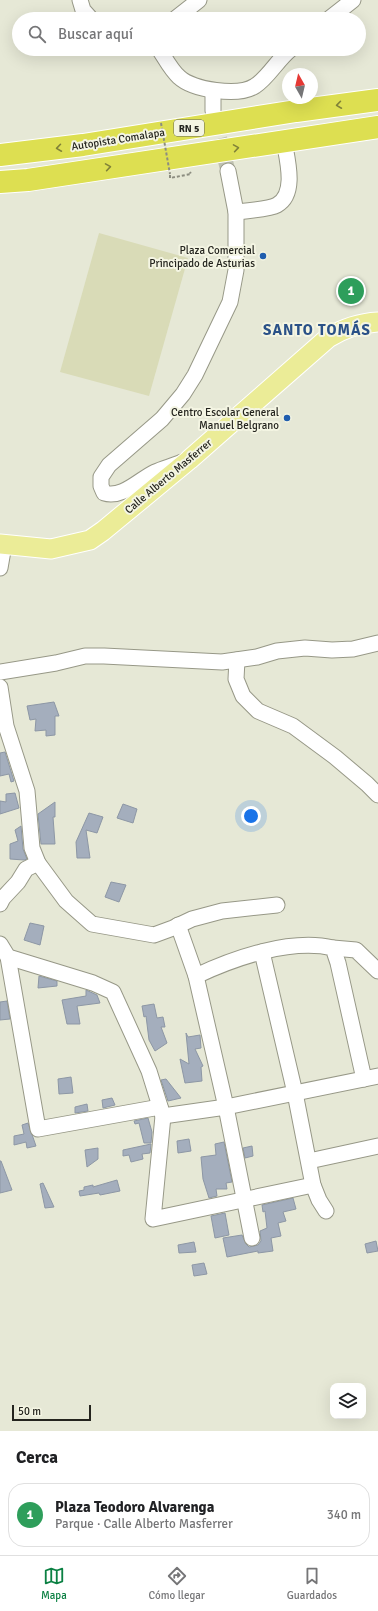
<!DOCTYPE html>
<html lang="es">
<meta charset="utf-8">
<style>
body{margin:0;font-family:Signika,sans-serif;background:#f6f6f6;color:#202124}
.controls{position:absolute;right:12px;bottom:12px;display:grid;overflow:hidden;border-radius:8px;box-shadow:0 4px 16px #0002}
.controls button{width:36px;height:36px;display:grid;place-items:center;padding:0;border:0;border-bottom:1px solid #e0e0e0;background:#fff;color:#202124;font:20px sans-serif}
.compass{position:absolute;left:282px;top:68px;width:36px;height:36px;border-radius:50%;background:#fff;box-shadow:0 4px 16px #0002;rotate:352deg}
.scale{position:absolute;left:12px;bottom:10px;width:79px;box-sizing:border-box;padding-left:4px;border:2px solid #24241e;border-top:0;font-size:11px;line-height:14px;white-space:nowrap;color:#24241e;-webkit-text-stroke:3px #f4f5e3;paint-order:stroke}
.you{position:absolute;left:251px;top:816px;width:14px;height:14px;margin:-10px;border:3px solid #fff;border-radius:50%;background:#1a73e8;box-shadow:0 0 0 6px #1a73e833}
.badge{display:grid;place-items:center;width:26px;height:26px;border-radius:50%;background:#0b8043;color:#fff;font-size:13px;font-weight:700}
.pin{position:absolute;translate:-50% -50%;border:2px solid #fff;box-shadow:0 1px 4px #0006}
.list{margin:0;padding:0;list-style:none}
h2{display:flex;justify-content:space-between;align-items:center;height:52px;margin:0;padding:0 16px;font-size:17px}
h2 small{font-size:13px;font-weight:400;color:#757577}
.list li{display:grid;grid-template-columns:26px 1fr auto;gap:12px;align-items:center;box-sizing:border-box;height:64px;margin:0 8px 8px;padding:0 8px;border:1px solid #e0e0e0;border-radius:16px}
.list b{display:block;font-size:15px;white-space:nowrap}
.list p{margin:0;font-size:13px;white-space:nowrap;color:#757577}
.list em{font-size:13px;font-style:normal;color:#757577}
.icon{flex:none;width:22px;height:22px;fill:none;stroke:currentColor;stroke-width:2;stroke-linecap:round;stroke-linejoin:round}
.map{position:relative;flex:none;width:378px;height:1431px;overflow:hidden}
.search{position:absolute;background:#fff;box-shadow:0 4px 16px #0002;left:12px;right:12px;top:12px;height:44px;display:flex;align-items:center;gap:10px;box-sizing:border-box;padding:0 14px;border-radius:22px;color:#757577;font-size:15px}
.sheet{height:124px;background:#fff}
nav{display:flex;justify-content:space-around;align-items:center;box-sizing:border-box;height:56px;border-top:1px solid #e0e0e0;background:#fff;font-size:11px;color:#757577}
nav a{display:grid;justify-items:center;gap:2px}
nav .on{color:#0b8043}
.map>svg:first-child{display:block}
.green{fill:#d9dbb7}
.building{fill:#a4aebd;stroke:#8d97a5}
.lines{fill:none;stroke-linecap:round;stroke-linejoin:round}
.minor-tunnel{stroke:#bfc1b1;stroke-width:15;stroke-dasharray:15 8;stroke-linecap:butt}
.minor-casing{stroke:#979887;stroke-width:17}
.major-casing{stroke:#fff;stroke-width:21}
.highway-casing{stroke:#fff;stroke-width:24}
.path{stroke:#8c8d80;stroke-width:2;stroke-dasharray:3 2;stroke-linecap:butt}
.minor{stroke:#fff;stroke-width:15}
.major{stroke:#ebec97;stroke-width:19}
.highway{stroke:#dddf51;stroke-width:22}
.path-bridge{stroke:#8c8d80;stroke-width:2;stroke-dasharray:3 2;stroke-linecap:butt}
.oneway{stroke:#808238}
.poi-dot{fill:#1f5dae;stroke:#f4f5e3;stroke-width:1.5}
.labels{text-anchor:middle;stroke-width:4;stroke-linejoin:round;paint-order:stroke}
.shield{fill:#f4f5e3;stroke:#626359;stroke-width:1}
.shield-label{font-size:10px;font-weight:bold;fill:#24241e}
.street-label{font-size:11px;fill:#24241e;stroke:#f4f5e3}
.poi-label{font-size:11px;fill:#24241e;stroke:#f4f5e3;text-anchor:end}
.district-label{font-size:15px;font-weight:bold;letter-spacing:1px;fill:#2a5187;stroke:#f4f5e3}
</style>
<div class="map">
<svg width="378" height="1431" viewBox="0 0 378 1431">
<rect width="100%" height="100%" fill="#e6e8d6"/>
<!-- green -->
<polygon class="green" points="99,233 188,258 149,396 60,372"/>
<!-- building -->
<g class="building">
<polygon points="54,702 59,716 55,716 55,735 46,736 46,730 35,731 36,719 30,720 27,706"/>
<polygon points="5,752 14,781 11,782 9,774 0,776 0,753"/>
<polygon points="15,793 19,808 0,814 0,801 6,802 6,794"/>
<polygon points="55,802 55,817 53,817 55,844 41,844 38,814"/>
<polygon points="123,804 137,809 133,823 117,818"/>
<polygon points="89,813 103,817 97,833 86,830 90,858 77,858 76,842"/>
<polygon points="21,826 23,849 27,859 24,860 10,859 10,844 18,841 15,830"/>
<polygon points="111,882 126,885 119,902 105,897"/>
<polygon points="30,923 44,926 40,945 24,940"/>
<polygon points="39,976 57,981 57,986 38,988"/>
<polygon points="86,990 97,995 100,1003 77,1006 80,1024 67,1024 62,1000 86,996"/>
<polygon points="7,1001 10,1019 0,1020 0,1002"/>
<polygon points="154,1004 157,1018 163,1017 165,1027 161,1027 167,1043 155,1051 149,1040 146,1016 144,1017 142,1006"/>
<polygon points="186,1033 188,1037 200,1035 201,1048 195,1049 203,1066 201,1067 202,1081 185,1083 180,1059 189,1064"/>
<polygon points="71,1077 73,1093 59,1094 58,1079"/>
<polygon points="166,1079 181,1098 168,1101 161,1080"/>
<polygon points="112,1098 115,1105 103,1108 102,1100"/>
<polygon points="87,1104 88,1111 75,1113 75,1107"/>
<polygon points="148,1118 152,1132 151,1143 144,1143 139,1123 135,1124 134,1121"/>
<polygon points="28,1123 36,1146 27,1148 26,1142 14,1145 14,1136 24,1134 22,1125"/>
<polygon points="189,1139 191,1151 178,1153 177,1141"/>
<polygon points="224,1142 232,1182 226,1183 227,1189 216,1189 217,1196 209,1198 203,1179 201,1157 216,1155 215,1144"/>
<polygon points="151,1144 150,1153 142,1154 143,1159 131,1162 129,1155 123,1156 123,1150"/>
<polygon points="252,1146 253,1156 245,1158 243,1148"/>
<polygon points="98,1148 98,1159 87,1167 85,1150"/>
<polygon points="0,1161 1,1161 12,1190 0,1193"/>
<polygon points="117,1180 120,1191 100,1195 99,1193 80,1196 79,1191 84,1190 84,1187 93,1185 93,1187"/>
<polygon points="43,1183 54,1207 45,1208 40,1184"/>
<polygon points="293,1198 296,1209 283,1212 286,1221 278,1223 281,1236 271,1238 273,1251 258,1253 258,1251 227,1257 223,1238 242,1235 246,1244 249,1247 258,1245 261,1241 260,1231 267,1228 265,1211 263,1212 262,1205"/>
<polygon points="225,1213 229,1235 215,1238 211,1216"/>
<polygon points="376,1241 378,1251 367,1253 365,1244"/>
<polygon points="194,1242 196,1252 179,1253 178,1245"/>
<polygon points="204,1263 207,1274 194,1276 192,1265"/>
</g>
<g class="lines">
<!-- minor-tunnel -->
<polyline class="minor-tunnel" points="214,116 228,171"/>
<defs>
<g id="minor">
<polyline points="80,0 83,10 91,19"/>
<polyline points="175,19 199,0"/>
<polyline points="329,19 353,0"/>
<path d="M159,49C165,58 171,70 179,77C193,90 238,97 255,86C268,78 278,59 291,49"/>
<polyline points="213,111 213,91"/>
<path d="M236,212C246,211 270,209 277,205C297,194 287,159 284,141"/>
<path d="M182,462C173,466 164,468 155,472C140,479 122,499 104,493L101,486V477L109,465L162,419L183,394L195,375L230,302L236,270V212L228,171"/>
<polyline points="0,568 4,545"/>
<polyline points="237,660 236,679 243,696 258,711 293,726 335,757 367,784 378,795"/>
<polyline points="0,672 56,663 85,656 104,656 222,662 257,657 277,651 305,648 332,650 353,649 378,643"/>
<polyline points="0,687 6,726 27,791 32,848 38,863 66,901 92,924 154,935 173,928 192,919 222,911 277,905"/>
<polyline points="0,904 3,898 18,882 26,869 38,863"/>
<polyline points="178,925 196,976 226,1107 252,1238"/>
<polyline points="0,944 8,957 93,983 113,992 149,1071 163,1116 226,1107 378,1076"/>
<polyline points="333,948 356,950 378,971"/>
<polyline points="262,952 295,1093 313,1185 319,1200 326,1211"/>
<polyline points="8,957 38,1129 160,1107"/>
<path d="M196,976C234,958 291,938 333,948L338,963L364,1079"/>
<polyline points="163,1116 153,1219 313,1185"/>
<polyline points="309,1161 378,1146"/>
</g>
<path id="major" d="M0,544L51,549L90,540L103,531L189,460L328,338C344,328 359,323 378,322"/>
<g id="highway">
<polyline points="0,155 83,145 296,111 378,100"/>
<polyline points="0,182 28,180 378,127"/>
</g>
</defs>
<!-- minor casing -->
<use href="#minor" class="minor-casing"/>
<!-- major casing -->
<use href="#major" class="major-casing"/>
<!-- highway casing -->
<use href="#highway" class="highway-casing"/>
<!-- path -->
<polyline class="path" points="170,175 170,178 191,174 190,172"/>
<!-- minor -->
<use href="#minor" class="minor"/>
<!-- major -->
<use href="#major" class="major"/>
<!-- highway -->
<use href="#highway" class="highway"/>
<!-- path-bridge -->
<polyline class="path-bridge" points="161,123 170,174"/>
</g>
<!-- one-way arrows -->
<defs><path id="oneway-chevron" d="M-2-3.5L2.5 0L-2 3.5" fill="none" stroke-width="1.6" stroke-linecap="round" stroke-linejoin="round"/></defs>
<g class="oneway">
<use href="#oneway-chevron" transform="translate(339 105) rotate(172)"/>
<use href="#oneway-chevron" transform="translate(59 148) rotate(172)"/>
<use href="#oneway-chevron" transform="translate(236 148) rotate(-9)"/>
<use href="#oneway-chevron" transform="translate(108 167) rotate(-9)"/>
</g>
<!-- markers -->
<g class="poi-dot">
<circle cx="263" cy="256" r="4"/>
<circle cx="287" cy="418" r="4"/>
</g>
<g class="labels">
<!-- shield labels -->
<rect class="shield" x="174" y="120" width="30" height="16" rx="3"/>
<g class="shield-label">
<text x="189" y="132">RN 5</text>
</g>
<!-- street labels -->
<g class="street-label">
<text transform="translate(118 139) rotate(-9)" y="4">Autopista Comalapa</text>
<text transform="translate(168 476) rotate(-40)" y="4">Calle Alberto Masferrer</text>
</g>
<!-- poi labels -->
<g class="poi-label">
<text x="255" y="254">Plaza Comercial<tspan x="255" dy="13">Principado de Asturias</tspan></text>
<text x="279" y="416">Centro Escolar General<tspan x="279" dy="13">Manuel Belgrano</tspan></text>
</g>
<!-- district labels -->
<g class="district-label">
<text x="317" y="335">SANTO TOMÁS</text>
</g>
</g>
</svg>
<div class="controls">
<button><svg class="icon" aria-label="layers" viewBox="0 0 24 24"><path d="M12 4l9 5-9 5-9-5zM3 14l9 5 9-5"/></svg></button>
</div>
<svg class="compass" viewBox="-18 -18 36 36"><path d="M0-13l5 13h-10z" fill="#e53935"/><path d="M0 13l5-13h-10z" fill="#757577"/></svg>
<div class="scale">50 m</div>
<div class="you"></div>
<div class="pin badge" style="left:351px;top:291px;background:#2e9e5b">1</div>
<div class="search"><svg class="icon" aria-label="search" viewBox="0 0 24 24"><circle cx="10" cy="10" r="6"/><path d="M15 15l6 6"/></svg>Buscar aquí</div>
</div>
<section class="sheet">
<h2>Cerca<small></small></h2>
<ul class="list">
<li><span class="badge" style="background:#2e9e5b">1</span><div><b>Plaza Teodoro Alvarenga</b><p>Parque · Calle Alberto Masferrer</p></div><em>340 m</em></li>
</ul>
</section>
<nav>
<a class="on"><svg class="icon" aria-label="map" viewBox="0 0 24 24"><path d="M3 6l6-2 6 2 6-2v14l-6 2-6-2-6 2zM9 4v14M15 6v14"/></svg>Mapa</a>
<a><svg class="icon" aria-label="directions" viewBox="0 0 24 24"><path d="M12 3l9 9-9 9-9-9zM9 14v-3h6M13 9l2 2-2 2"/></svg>Cómo llegar</a>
<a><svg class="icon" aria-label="saved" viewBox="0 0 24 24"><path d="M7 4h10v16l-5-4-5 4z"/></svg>Guardados</a>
</nav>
